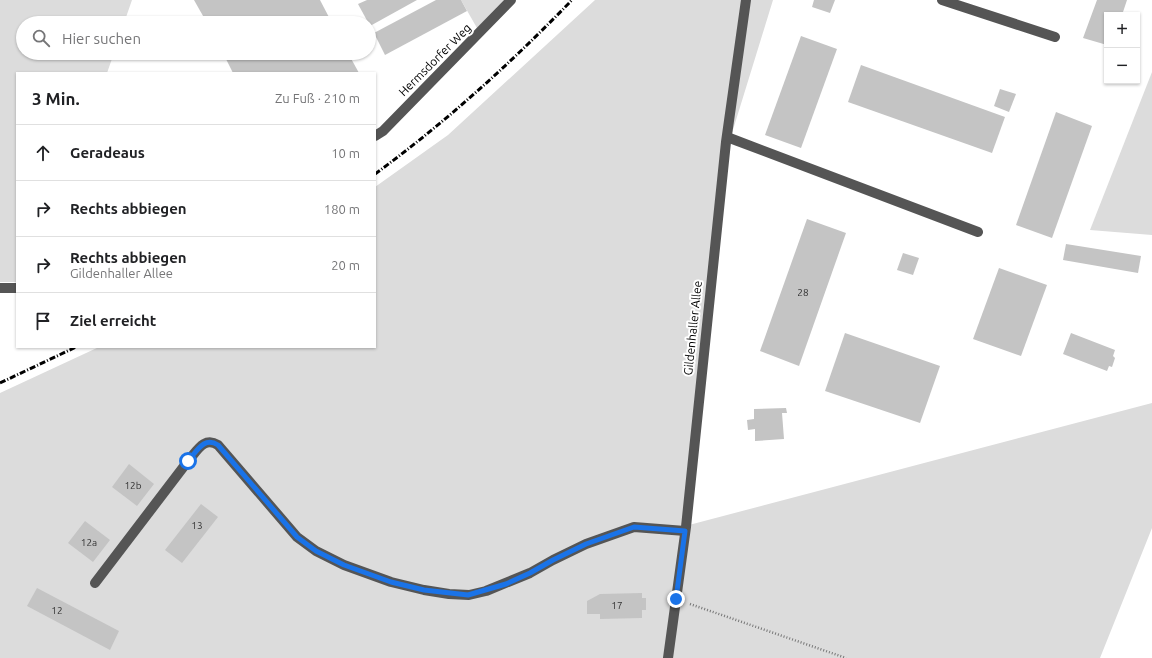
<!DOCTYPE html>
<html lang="de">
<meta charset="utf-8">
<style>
body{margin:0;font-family:Ubuntu,sans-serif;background:#f2f2f2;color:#202124}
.controls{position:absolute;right:12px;top:12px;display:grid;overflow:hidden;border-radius:0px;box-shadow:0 1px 3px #0004}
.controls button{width:36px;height:36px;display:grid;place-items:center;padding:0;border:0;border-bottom:1px solid #e0e0e0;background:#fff;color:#202124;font:20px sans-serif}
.stop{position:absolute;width:12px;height:12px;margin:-9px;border:3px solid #1a73e8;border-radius:50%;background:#fff}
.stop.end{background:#1a73e8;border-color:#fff;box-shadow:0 1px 4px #0008}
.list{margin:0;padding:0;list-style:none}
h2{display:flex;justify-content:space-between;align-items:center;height:52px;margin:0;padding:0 16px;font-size:17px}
h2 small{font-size:13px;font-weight:400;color:#757577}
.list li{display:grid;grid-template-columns:26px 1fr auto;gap:12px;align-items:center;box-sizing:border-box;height:56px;padding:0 16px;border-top:1px solid #e0e0e0}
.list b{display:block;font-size:15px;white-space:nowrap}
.list p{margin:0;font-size:13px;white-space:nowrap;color:#757577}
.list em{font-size:13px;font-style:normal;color:#757577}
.icon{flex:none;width:22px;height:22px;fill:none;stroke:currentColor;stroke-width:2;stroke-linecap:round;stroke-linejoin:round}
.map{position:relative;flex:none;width:1152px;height:658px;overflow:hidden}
.search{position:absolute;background:#fff;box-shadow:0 1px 3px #0004;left:16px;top:16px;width:360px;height:44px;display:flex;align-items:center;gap:10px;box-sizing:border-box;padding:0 14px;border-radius:22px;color:#757577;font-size:15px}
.panel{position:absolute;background:#fff;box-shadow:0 1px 3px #0004;left:16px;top:72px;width:360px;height:276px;border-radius:0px}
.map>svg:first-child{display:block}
.green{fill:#dcdcdc}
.building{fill:#c4c4c4}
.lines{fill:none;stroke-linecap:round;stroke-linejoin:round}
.path{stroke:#777;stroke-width:2.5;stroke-dasharray:1 2;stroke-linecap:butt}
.minor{stroke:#555;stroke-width:10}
.rail{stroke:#000;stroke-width:3;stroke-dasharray:6 2 1 2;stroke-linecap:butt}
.route{stroke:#1a73e8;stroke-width:5}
.labels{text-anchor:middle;stroke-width:4;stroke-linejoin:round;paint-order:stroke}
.number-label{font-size:10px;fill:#313131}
.street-label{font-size:12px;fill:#000;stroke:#fff}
</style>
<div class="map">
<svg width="1152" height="658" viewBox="0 0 1152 658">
<rect width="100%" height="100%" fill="#fff"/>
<!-- green -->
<g class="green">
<polygon points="0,0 132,0 124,23 23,23 23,53 114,53 107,73 17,73 17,282 0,282"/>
<polygon points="461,0 504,0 477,28"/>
<polygon points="595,0 773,0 728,146 689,525 1152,403 1152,528 1100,658 0,658 0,393 99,347 375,347 375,187 448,135"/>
<polygon points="1152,72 1152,235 1090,230"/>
</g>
<!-- building -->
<g class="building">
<polygon points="194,0 320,0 332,23 207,23"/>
<polygon points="367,0 417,0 370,26 358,4"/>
<polygon points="436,0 461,0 467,11 385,55 374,33"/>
<polygon points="814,0 835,0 830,13 812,7"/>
<polygon points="1097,0 1127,0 1122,15 1107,15 1107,45 1083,38"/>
<polygon points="801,36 837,49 801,148 765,135"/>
<polygon points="223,53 348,53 359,73 233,73"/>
<polygon points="861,65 1005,117 992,153 848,102"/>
<polygon points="1000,89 1016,94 1009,112 994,106"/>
<polygon points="1056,112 1092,126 1052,238 1016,225"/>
<polygon points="807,219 846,233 799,366 760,351"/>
<polygon points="1066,244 1141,256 1138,273 1063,260"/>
<polygon points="903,253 919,258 913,275 897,270"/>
<polygon points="999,268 1047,285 1021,356 973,339"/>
<polygon points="845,333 940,366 920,423 825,391"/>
<polygon points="1071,333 1115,350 1113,356 1115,358 1112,367 1109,366 1107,371 1063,354"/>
<polygon points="786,408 787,413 782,413 784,439 755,441 755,429 748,430 747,420 754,419 754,409"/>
<polygon points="129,464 154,484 137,506 112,487"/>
<polygon points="201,504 218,517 182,563 165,550"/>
<polygon points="85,521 110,540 93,562 68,543"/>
<polygon points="37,588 119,631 110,650 27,606"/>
<polygon points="642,593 642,598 646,598 646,610 642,610 642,618 600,619 600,614 587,614 587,601 600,594"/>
</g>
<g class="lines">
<!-- path -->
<polyline class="path" points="690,604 846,658"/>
<!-- minor -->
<g class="minor">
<polyline points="942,0 1055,37"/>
<polyline points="375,136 383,131 511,0"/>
<polyline points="727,137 978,232"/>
<polyline points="0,288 17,288"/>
<path d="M95,583L188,461C197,451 204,436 218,445L297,537L316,551L344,565L391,582L424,590L449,594L469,595L486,591L530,573L553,560L586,544L634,527L685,531"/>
<polyline points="668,658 686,527 726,142 746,0"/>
</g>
<!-- rail -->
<g class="rail">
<path d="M375,174C446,122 511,63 572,0"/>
<polyline points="0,383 76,347"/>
</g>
</g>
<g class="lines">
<!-- route -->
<path class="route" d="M188,461C197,451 204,436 218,445L297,537L316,551L344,565L391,582L424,590L468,595L506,584L530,573L553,560L586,544L634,527L685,531L676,599"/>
</g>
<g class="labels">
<!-- number labels -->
<g class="number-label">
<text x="803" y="296">28</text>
<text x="133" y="489">12b</text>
<text x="197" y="529">13</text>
<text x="89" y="546">12a</text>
<text x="617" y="609">17</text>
<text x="57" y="614">12</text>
</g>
<!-- street labels -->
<g class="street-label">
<text transform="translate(435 60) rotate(-45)" y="4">Hermsdorfer Weg</text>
<text transform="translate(693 328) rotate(-84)" y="4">Gildenhaller Allee</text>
</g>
</g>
</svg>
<div class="controls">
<button>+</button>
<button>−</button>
</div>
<div class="stop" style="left:188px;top:461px"></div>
<div class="stop end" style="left:676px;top:599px"></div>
<div class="search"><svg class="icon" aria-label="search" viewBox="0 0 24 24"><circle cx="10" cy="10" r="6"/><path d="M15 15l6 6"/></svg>Hier suchen</div>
<section class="panel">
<h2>3 Min.<small>Zu Fuß · 210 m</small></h2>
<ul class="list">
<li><svg class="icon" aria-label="ahead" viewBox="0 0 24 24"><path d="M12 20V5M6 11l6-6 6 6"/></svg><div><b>Geradeaus</b></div><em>10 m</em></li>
<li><svg class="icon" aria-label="right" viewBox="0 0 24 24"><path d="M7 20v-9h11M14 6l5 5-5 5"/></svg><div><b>Rechts abbiegen</b></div><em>180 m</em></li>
<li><svg class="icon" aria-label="right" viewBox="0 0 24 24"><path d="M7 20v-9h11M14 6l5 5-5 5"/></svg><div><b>Rechts abbiegen</b><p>Gildenhaller Allee</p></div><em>20 m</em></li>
<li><svg class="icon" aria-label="arrive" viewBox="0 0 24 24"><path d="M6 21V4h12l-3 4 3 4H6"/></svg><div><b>Ziel erreicht</b></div></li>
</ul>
</section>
</div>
